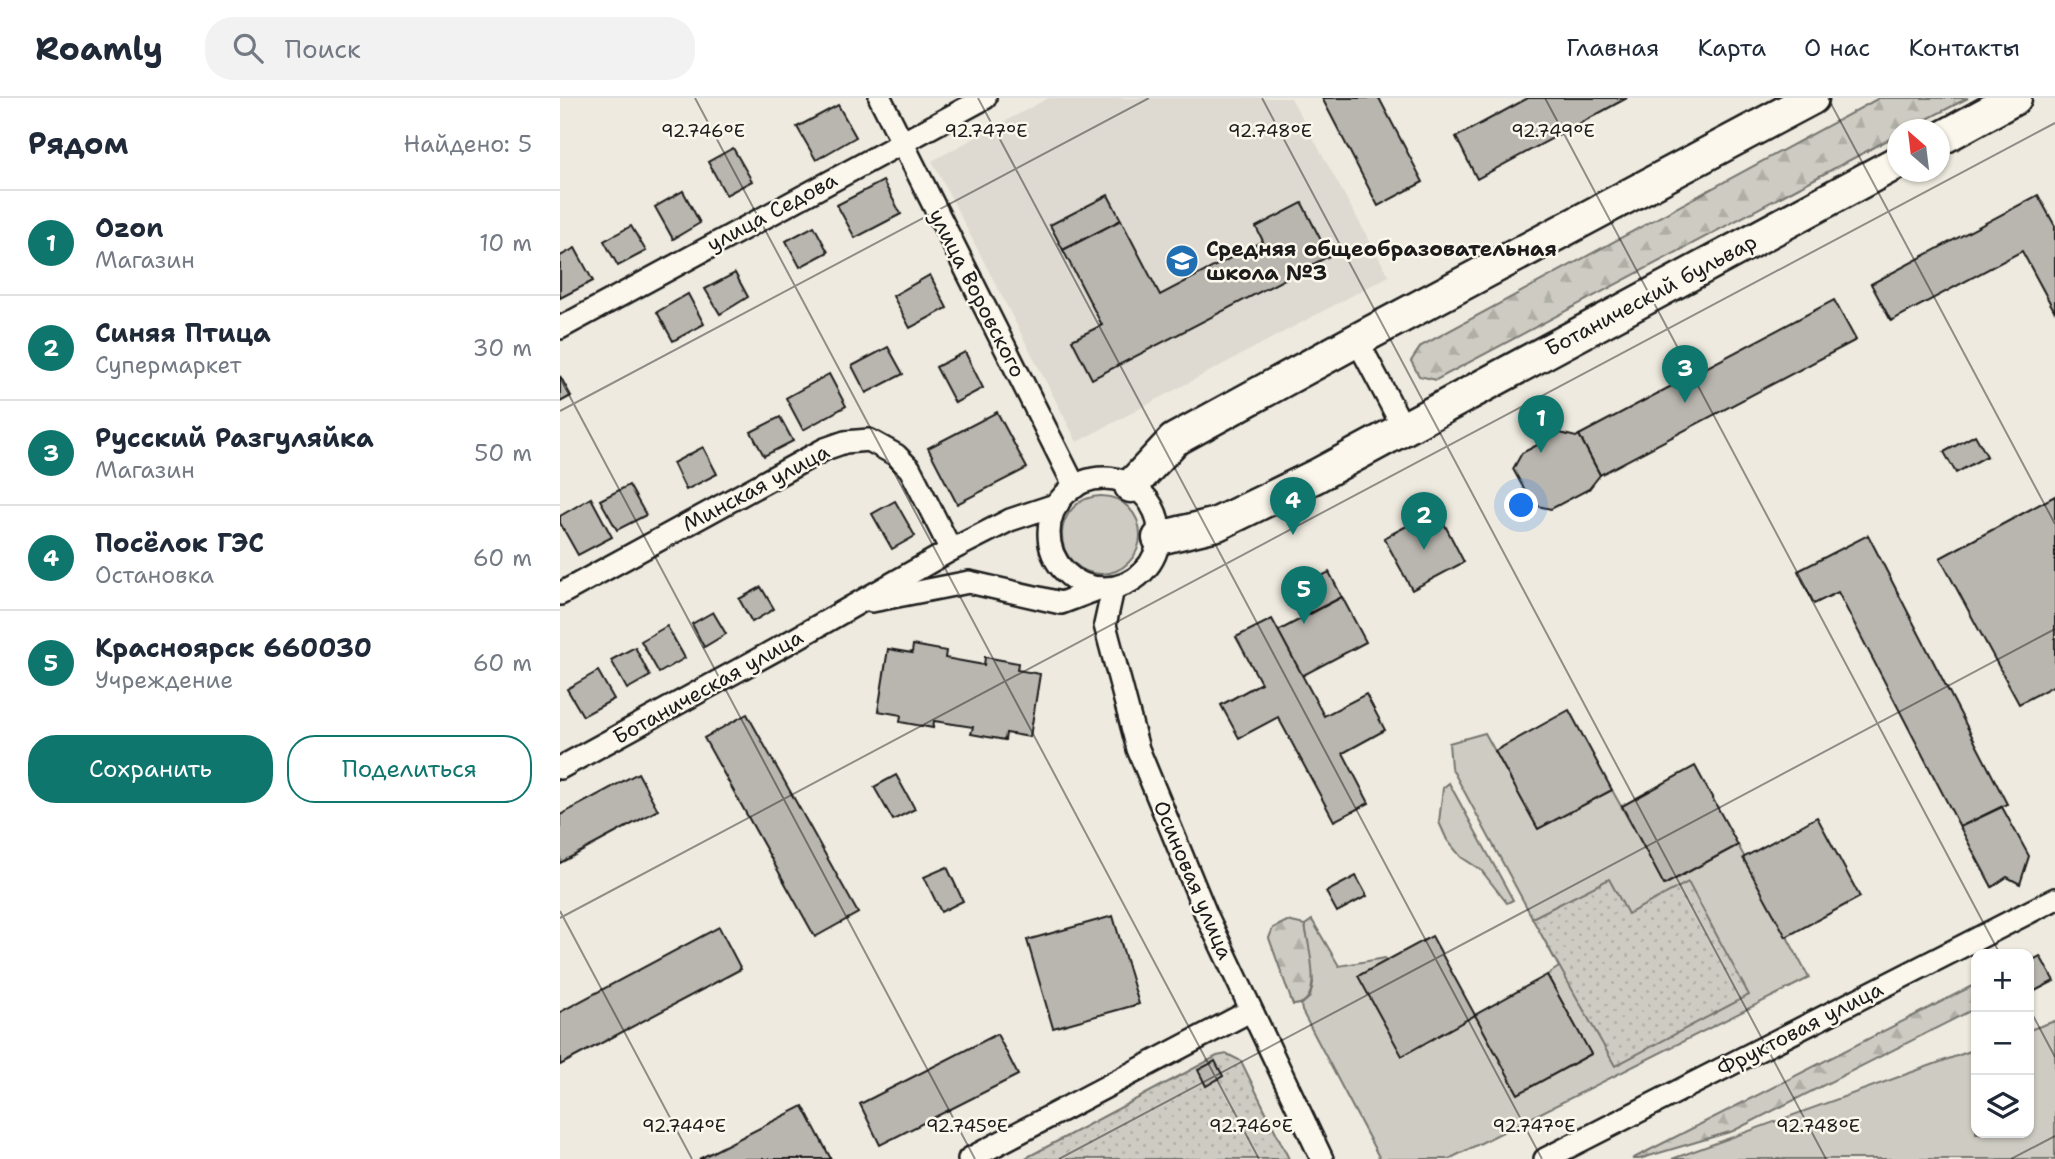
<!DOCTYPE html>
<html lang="ru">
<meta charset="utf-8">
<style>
body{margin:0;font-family:"Shantell Sans",sans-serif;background:#f2f2f3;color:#1f2937}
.controls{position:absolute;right:21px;bottom:21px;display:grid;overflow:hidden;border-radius:14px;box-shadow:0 2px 5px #0004}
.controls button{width:63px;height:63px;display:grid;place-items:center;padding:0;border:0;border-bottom:2px solid #e0e1e3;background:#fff;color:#1f2937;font:35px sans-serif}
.compass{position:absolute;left:1327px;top:21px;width:63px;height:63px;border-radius:50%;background:#fff;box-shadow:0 2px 5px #0004;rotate:332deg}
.you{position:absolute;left:962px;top:408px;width:24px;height:24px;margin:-18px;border:5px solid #fff;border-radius:50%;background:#1a73e8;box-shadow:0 0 0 10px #1a73e833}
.badge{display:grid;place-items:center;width:46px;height:46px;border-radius:50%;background:#0f766e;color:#fff;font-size:23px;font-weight:700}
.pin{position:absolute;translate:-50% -58px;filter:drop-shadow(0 2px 4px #0008)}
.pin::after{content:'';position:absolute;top:37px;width:24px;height:21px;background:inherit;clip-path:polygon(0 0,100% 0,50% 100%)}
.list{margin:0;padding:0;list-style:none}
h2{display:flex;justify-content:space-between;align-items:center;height:91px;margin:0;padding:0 28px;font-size:30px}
h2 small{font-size:23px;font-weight:400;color:#747a83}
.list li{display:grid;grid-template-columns:46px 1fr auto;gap:21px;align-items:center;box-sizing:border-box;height:105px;padding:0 28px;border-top:2px solid #e0e1e3}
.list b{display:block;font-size:26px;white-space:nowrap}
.list p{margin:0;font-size:23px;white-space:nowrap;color:#747a83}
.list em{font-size:23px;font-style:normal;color:#747a83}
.actions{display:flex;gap:14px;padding:21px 28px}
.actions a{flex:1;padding:16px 0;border:2px solid #0f766e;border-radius:28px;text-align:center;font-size:24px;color:#0f766e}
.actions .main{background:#0f766e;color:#fff}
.icon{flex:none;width:38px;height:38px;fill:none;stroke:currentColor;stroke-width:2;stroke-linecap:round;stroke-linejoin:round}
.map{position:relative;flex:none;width:1495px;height:1061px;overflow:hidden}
header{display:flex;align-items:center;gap:42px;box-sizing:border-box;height:98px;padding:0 35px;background:#fff;border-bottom:2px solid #e0e1e3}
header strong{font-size:33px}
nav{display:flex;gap:38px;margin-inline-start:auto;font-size:24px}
.search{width:490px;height:63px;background:#f2f2f3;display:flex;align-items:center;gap:18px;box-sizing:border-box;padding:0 24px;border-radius:28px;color:#747a83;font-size:26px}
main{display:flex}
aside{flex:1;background:#fff}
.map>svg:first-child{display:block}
.built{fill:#dedad1}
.grass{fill:#ceccc2;stroke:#75746f;stroke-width:2}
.forest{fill:url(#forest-firs);stroke:#75746f;stroke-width:2}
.park{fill:url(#park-dots);stroke:#75746f;stroke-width:2}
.building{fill:#b9b6af;stroke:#1c1c1c;stroke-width:2}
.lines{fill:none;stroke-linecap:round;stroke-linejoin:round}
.street-casing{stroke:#1c1c1c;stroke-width:26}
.secondary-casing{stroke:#1c1c1c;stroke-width:37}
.street{stroke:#fbf7ec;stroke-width:21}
.secondary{stroke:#fbf7ec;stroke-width:32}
.ticks{fill:none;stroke:#1c1c1c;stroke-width:2;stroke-opacity:0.45}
.labels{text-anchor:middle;stroke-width:5;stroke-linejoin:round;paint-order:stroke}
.street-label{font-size:21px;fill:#1c1c1c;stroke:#fbf7ec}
.poi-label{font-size:21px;font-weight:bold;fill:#1c1c1c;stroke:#fbf7ec;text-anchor:start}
.ticks-label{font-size:18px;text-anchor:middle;fill:#1c1c1c;stroke:#fbf7ec;stroke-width:5;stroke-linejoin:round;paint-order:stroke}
</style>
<header>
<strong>Roamly</strong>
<div class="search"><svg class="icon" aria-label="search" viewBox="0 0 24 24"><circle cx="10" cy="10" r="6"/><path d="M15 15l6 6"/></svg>Поиск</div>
<nav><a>Главная</a><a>Карта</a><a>О нас</a><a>Контакты</a></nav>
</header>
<main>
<aside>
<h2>Рядом<small>Найдено: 5</small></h2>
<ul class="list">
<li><span class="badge">1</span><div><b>Ozon</b><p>Магазин</p></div><em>10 m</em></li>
<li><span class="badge">2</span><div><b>Синяя Птица</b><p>Супермаркет</p></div><em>30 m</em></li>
<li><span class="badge">3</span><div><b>Русский Разгуляйка</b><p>Магазин</p></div><em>50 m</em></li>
<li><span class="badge">4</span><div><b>Посёлок ГЭС</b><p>Остановка</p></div><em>60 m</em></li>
<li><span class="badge">5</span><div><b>Красноярск 660030</b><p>Учреждение</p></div><em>60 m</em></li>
</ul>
<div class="actions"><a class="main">Сохранить</a><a>Поделиться</a></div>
</aside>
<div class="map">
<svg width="1495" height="1061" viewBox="0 0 1495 1061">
<defs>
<pattern id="forest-firs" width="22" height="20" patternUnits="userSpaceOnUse" patternTransform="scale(1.75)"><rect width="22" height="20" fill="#ceccc2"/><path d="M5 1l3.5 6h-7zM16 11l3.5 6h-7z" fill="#b0afa6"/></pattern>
<pattern id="park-dots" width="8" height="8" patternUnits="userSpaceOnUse" patternTransform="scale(1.75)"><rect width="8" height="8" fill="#ceccc2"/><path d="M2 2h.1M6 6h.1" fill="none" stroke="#b0afa6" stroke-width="1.8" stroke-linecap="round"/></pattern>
</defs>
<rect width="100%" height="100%" fill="#eeeadf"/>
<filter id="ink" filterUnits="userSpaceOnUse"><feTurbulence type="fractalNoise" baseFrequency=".0143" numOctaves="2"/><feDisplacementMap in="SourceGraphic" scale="14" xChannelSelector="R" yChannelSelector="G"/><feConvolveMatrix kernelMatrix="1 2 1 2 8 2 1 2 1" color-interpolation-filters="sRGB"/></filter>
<g filter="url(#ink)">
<!-- built -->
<polygon class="built" points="488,0 731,0 829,178 517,344 372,63"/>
<!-- grass -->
<g class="grass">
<circle cx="541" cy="437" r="39"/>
<polygon points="925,635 978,731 1052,692 1105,787 1178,747 1249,880 889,1061 820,1061 742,913 741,907 750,899 753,885 745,827 752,822 779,868 825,860 828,863 842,957 915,917 958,996 1031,956 987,877 999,869 891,669 889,645"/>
<polygon points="889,685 953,802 947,805 921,772 901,759 887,742 879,724 883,690"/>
<polygon points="1495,923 1495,1061 1112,1061 1416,951 1416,1035 1469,1035 1469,932"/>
</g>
<!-- forest -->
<g class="forest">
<polygon points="1319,0 1408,0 1348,31 1338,32 1337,37 876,282 859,278 851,263 861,248"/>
<path d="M727,823L745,827C748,848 766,907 733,907L709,840L713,830Z"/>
<polygon points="1416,886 1416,910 1173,1033 1079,1061 1072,1061"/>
</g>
<!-- park -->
<g class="park">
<polygon points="1049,781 1068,816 1128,784 1189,897 1055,968 972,820"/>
<polygon points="667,956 681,963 729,1061 464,1061 657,958"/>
</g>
<!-- building -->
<g class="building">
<polygon points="762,0 819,0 863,84 818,108"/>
<polygon points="968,0 1067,0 917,81 896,39"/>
<polygon points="278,7 296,39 256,62 237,29"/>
<polygon points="173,50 192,83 166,97 148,64"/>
<polygon points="323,83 341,116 295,140 277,107"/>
<polygon points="123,93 140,125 113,141 95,109"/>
<polygon points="548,97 561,122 503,152 490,127"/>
<polygon points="1478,97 1495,128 1495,214 1462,153 1331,223 1311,186"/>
<polygon points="742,105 769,158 532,281 512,242 542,227 503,152 561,122 600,197 703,143 696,129"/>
<polygon points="71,128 86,153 58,168 44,143"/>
<polygon points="254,128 268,154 240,169 226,143"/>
<polygon points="15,150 33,183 0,200 0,158"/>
<polygon points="175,175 188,199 160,216 145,191"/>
<polygon points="370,177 387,210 350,230 333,198"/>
<polygon points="128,196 144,226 113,243 97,214"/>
<polygon points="1274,202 1296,242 1040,377 1019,337"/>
<polygon points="328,249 343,276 306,295 292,268"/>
<polygon points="405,254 423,290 395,305 376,269"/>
<polygon points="269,276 286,308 243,332 226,300"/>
<polygon points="0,278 11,298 0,304"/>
<polygon points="437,314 467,370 397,406 368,350"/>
<polygon points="220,319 233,343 204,358 191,334"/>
<polygon points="1000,335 1016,339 1019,337 1040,377 1029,391 991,411 973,407 953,371 962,355"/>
<polygon points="1415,337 1427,358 1396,375 1384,354"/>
<polygon points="143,349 157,376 126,392 113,365"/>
<polygon points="69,387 86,417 57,432 40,402"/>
<polygon points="1495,398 1495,587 1459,606 1380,460"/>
<polygon points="31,400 52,439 18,457 0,425 0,418"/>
<polygon points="335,403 355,438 332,451 312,416"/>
<polygon points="877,412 904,464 852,492 824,440"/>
<polygon points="1308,437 1447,706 1400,729 1278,494 1254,506 1238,473"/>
<polygon points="769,474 782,499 744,518 731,494"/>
<polygon points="201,489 214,511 192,524 179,501"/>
<polygon points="782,499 806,544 742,578 718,533"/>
<polygon points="153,514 166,536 144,549 132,526"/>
<polygon points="712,521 764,618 806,596 825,632 783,655 809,705 774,723 718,619 679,640 661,607 701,585 676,539"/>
<polygon points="107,528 125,560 99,575 81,543"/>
<polygon points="353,547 386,553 385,560 424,567 425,559 458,565 457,572 480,576 470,639 446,635 445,642 411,636 413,629 374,623 373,630 340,624 341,617 318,613 328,551 352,555"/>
<polygon points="75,549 90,578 67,591 51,562"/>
<polygon points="38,573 54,601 23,618 7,591"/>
<polygon points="1009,612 1052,692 978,731 935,653"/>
<polygon points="187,616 298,815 255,839 144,640"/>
<polygon points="1135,668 1178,747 1104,787 1062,708"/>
<polygon points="78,675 98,712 0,765 0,717"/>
<polygon points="336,677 355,711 333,722 314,689"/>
<polygon points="1442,709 1469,758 1460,786 1447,779 1432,789 1400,729"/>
<polygon points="1257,719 1300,799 1226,839 1183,760"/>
<polygon points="387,769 403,803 381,814 364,779"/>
<polygon points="796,778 807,798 777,814 766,794"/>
<polygon points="553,818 579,906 493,930 467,842"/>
<polygon points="159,829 181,871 0,967 0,914"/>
<polygon points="872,838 915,917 842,958 798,878"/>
<polygon points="1480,858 1494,883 1469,896 1469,864"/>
<polygon points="987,877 1031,956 958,996 915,917"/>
<polygon points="437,936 458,977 320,1047 300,1006"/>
<polygon points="655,963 663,978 646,988 638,972"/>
<polygon points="243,1008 271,1061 139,1061"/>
</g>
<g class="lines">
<defs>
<g id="street">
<polyline points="320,0 515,389"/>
<polyline points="0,230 425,0"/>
<polyline points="797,242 844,331"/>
<circle cx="544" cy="435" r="55"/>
<polyline points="553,491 545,527 578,651 646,816 762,1061"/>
<polyline points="0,496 265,351 285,344 309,342 336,357 350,371 391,452"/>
<polyline points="312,503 409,484 501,505 541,490"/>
<polyline points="0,670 237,540 391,452 450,422 498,406"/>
<polyline points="409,1061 690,913"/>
<polyline points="985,1061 1495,801"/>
</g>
<g id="secondary">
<polyline points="1380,41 1455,0"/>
<polyline points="571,388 614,342 797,242 1252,0"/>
<polyline points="599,440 657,426 756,378 1338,64"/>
</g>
</defs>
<!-- street casing -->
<use href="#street" class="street-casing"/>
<!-- secondary casing -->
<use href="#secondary" class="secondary-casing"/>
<!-- street -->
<use href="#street" class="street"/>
<!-- secondary -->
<use href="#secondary" class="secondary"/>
</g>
</g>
<!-- ticks -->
<path class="ticks" d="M135,0L699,1061M418,0L982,1061M702,0L1266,1061M985,0L1440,856M1268,0L1495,426M0,280L415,1061M0,313L589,0M0,813L132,1061M0,820L1495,25M1469,910L1495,959M499,1061L1495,531M1451,1061L1495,1038"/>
<!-- icons -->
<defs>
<symbol id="school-disc" viewBox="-11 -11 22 22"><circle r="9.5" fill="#1f6fb2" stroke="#fbf7ec"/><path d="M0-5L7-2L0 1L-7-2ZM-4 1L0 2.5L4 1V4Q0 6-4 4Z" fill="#fff"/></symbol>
</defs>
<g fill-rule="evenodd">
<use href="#school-disc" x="603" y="144" width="38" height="38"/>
</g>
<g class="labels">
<!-- street labels -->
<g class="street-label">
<text transform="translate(212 114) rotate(-28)" y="7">улица Седова</text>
<text transform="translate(417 195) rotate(63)" y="7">улица Воровского</text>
<text transform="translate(1091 197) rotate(-28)" y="7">Ботанический бульвар</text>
<text transform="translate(196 390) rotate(-28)" y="7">Минская улица</text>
<text transform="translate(148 589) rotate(-29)" y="7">Ботаническая улица</text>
<text transform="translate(633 782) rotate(67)" y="7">Осиновая улица</text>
<text transform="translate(1240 931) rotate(-27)" y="7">Фруктовая улица</text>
</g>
<!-- poi labels -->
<g class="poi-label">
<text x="646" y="158">Средняя общеобразовательная<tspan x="646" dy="24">школа №3</tspan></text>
</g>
</g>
<g class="ticks-label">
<text x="143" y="39">92.746°E</text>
<text x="426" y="39">92.747°E</text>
<text x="710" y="39">92.748°E</text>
<text x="993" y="39">92.749°E</text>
<text x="124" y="1034">92.744°E</text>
<text x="407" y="1034">92.745°E</text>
<text x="691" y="1034">92.746°E</text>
<text x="974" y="1034">92.747°E</text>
<text x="1258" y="1034">92.748°E</text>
</g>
</svg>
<div class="controls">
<button>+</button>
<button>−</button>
<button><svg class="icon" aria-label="layers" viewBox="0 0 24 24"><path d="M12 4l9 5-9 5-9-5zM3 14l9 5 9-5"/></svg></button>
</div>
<svg class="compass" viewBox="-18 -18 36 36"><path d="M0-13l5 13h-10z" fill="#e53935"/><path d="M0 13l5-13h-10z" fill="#747a83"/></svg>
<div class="you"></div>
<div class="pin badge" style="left:981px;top:355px">1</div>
<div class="pin badge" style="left:864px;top:452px">2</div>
<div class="pin badge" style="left:1125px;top:305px">3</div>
<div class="pin badge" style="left:733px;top:437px">4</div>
<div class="pin badge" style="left:744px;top:526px">5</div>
</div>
</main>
